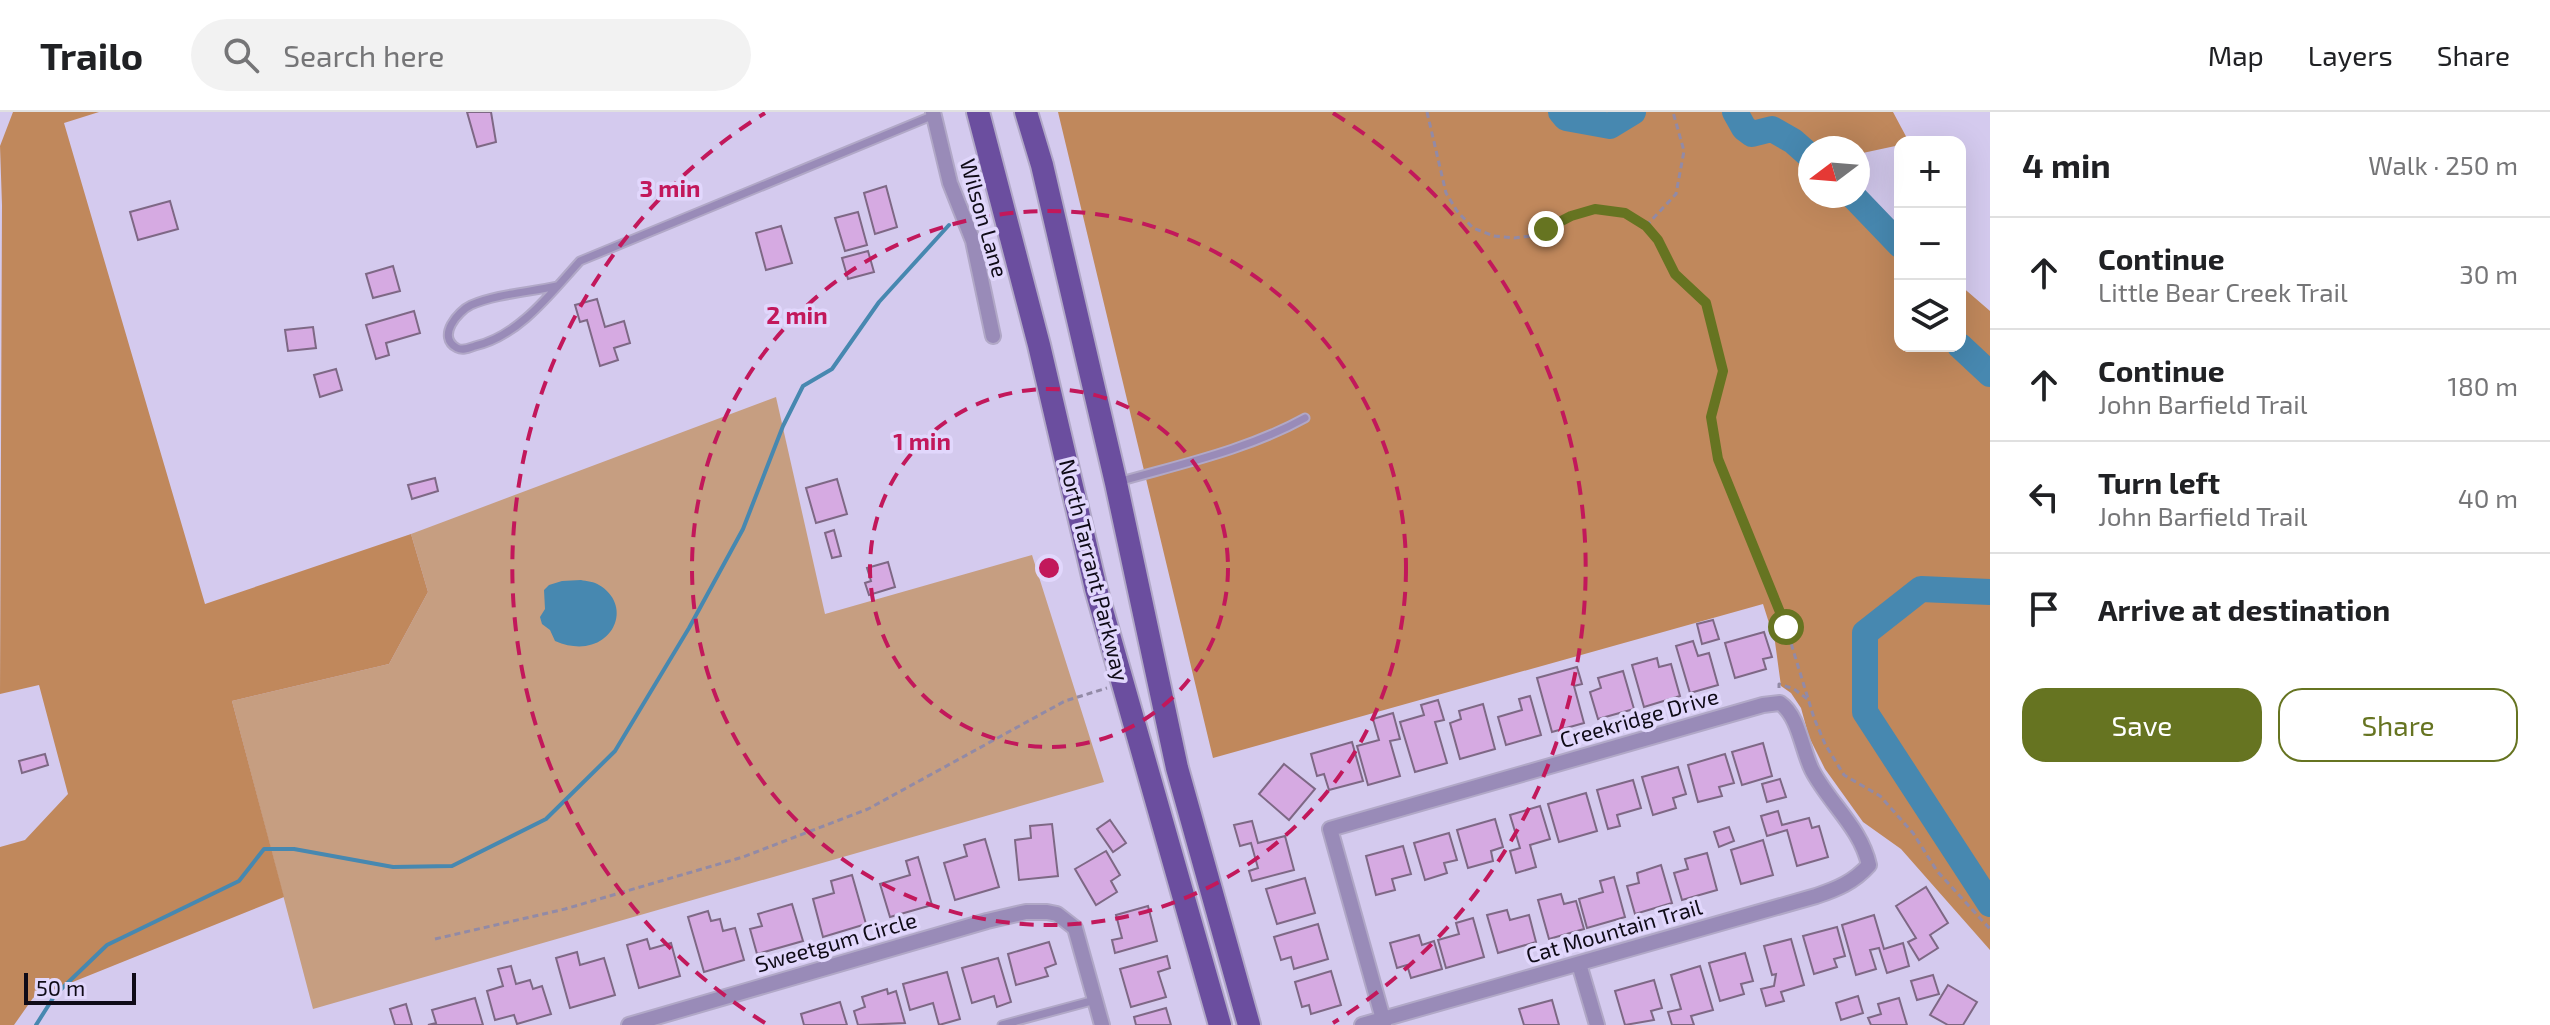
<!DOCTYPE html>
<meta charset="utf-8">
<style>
body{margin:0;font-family:"Exo 2",sans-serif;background:#f2f2f2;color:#202124}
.controls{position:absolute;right:24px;top:24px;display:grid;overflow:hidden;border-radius:16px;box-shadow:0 8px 32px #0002}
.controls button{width:72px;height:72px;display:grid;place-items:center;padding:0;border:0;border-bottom:2px solid #e0e0e0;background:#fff;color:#202124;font:40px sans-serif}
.compass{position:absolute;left:1798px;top:24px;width:72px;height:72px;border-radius:50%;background:#fff;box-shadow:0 8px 32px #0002;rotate:254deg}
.scale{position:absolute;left:24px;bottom:20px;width:112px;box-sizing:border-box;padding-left:8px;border:4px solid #0f0b17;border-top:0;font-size:22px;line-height:28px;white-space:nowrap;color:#0f0b17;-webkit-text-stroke:6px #e1d7fc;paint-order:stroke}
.stop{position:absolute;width:24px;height:24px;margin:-18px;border:6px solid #667421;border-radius:50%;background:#fff}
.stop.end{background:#667421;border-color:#fff;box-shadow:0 2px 8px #0008}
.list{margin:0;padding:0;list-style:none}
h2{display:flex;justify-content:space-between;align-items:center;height:104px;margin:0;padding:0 32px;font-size:34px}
h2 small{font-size:26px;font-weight:400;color:#757577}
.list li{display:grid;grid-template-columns:52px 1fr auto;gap:24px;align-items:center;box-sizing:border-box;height:112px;padding:0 32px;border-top:2px solid #e0e0e0}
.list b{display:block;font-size:30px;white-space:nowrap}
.list p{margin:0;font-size:26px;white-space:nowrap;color:#757577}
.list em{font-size:26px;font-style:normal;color:#757577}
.actions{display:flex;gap:16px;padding:24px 32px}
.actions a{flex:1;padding:18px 0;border:2px solid #667421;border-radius:24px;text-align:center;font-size:28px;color:#667421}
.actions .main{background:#667421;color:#fff}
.icon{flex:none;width:44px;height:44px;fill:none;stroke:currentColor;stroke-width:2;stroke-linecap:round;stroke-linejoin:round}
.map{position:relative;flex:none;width:1990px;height:913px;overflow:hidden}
header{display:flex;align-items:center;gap:48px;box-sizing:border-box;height:112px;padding:0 40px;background:#fff;border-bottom:2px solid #e0e0e0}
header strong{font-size:38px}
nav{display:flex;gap:44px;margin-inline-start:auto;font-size:28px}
.search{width:560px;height:72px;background:#f2f2f2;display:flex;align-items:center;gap:20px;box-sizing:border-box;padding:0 28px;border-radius:44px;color:#757577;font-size:30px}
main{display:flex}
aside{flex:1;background:#fff}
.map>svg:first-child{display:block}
.green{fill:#c69e81}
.forest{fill:#c0885c}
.water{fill:#4788b0}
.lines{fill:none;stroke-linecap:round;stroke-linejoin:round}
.stream{stroke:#4788b0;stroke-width:4}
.river{stroke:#4788b0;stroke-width:26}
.building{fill:#d6aae2;stroke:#7e6885;stroke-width:2}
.service-casing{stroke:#b1a8c7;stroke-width:11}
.minor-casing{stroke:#b1a8c7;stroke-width:18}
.primary-casing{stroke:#b1a8c7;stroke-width:26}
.path{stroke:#928aa6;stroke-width:3;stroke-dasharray:6 4;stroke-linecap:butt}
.service{stroke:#998bb8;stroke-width:7}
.minor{stroke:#998bb8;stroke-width:14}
.primary{stroke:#6b4e9f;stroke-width:22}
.route{stroke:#667421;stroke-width:10}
.ring{fill:none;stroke:#c2185b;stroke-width:4;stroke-dasharray:14 10}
.labels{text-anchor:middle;stroke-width:7;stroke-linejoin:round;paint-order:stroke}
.street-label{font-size:22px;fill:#0f0b17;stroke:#e1d7fc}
.centre{fill:#c2185b;stroke:#e1d7fc;stroke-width:4}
.ring-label{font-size:24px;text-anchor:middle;font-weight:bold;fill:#c2185b;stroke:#e1d7fc;stroke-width:7;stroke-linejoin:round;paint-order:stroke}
</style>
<header>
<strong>Trailo</strong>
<div class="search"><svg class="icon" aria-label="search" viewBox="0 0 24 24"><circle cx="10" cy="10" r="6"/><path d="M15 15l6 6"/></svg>Search here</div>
<nav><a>Map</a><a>Layers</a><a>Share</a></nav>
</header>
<main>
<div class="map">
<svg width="1990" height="913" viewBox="0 0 1990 913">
<rect width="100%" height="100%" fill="#d4caee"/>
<!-- green -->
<polygon class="green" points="776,285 825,502 1032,443 1104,670 313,897 232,589 389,552 428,480 411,422"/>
<!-- forest -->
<g class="forest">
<polygon points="13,0 99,0 64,11 205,492 411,422 428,480 389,552 232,589 284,785 33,886 14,913 0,913 0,735 25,728 68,682 39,573 0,582 2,93 0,34"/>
<polygon points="1058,0 1893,0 1909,30 1900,30 1900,33 1858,42 1858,36 1810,36 1810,84 1858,84 1900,120 1900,234 1960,234 1960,173 1990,199 1990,838 1901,737 1863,710 1825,657 1809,625 1801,596 1791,581 1781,574 1775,530 1763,492 1213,646"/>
</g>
<!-- water -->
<path class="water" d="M581,468C586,469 595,470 599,473C638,496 608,552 555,529L550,518L542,512L540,505L545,497L544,478L549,473L562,469Z"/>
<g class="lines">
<!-- stream -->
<polyline class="stream" points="36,913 55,883 107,833 239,769 264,737 294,737 393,755 452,754 546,707 615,639 689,516 743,417 783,314 803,274 832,257 879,190 949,113"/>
<!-- river -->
<g class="river">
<polyline points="1561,0 1566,6 1610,14 1633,0"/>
<polyline points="1735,0 1744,16 1752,22 1772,17 1793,29 1810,44"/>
<polyline points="1853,84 1900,133"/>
<polyline points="1960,234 1990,262"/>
<polyline points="1990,480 1921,477 1865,521 1865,600 1990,792"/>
</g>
</g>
<!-- building -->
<g class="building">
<polygon points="467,0 491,0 496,30 477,35"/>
<polygon points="886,74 897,115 875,122 864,81"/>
<polygon points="170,89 178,117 138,128 130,100"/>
<polygon points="858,100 867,133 845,139 835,106"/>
<polygon points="781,114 792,151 766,158 756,121"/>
<polygon points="868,139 874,160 848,167 842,146"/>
<polygon points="393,154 400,179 373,186 366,162"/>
<polygon points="597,187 605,215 624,209 630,231 614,236 618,248 600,254 587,208 580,210 575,193"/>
<polygon points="414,199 420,221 386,231 389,243 376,247 366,213"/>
<polygon points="313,215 316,236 288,239 285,218"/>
<polygon points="336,257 342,278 320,285 314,263"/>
<polygon points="435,366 438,379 412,387 408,373"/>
<polygon points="837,367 847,402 816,411 806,376"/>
<polygon points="834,418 841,444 832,446 825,421"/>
<polygon points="888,450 895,475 869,483 865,471 871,469 867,456"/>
<polygon points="1713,508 1719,527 1702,532 1697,512"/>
<polygon points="1764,520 1772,545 1763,547 1766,557 1735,566 1725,531"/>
<polygon points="1693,529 1698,544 1709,541 1718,573 1690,581 1676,534"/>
<polygon points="1657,546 1659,555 1671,552 1680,584 1644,595 1632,553"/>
<polygon points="1577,555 1582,572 1574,574 1584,611 1552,620 1537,566"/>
<polygon points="1623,559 1634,597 1598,607 1590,580 1601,576 1598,566"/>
<polygon points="1530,584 1541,623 1506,633 1498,605 1522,598 1519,587"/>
<polygon points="1438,588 1444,608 1435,610 1447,651 1415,660 1400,610 1424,603 1421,593"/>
<polygon points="1483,592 1495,637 1460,647 1450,611 1461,607 1459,599"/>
<polygon points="1393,601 1400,627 1390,629 1400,664 1368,673 1357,634 1379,628 1373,607"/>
<polygon points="1352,630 1363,669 1329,678 1324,662 1317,664 1311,642"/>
<polygon points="1763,631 1772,664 1742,673 1732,640"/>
<polygon points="45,642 48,653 22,661 19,649"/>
<polygon points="1725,642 1734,671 1719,675 1722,684 1698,690 1688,653"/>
<polygon points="1284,652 1315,677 1289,708 1259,682"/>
<polygon points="1678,655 1686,682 1673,686 1676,696 1653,703 1642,665"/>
<polygon points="1780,667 1786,685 1767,690 1762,672"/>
<polygon points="1633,668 1641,696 1617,703 1620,714 1608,717 1597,678"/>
<polygon points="1586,681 1597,719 1559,730 1548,692"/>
<polygon points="1540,694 1550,727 1530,733 1536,755 1516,761 1510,739 1520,736 1510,703"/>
<polygon points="1778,699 1782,713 1809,706 1812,716 1819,714 1828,745 1797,754 1787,718 1767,724 1761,704"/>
<polygon points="1495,707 1503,735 1491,739 1493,749 1468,756 1457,718"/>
<polygon points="1110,708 1126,731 1113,740 1097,717"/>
<polygon points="1252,709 1258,731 1285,724 1294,758 1252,769 1249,759 1258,756 1251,731 1240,734 1234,713"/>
<polygon points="1052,712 1058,764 1019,768 1015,728 1031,726 1030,714"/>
<polygon points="1729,715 1734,729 1719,735 1714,720"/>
<polygon points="1449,721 1457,748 1444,751 1447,761 1425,768 1414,731"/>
<polygon points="985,727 999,775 955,788 944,751 967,744 964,733"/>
<polygon points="1763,728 1773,763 1741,772 1731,738"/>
<polygon points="1403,734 1411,762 1392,767 1395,778 1376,783 1366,744"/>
<polygon points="1106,739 1120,763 1111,769 1117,780 1096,793 1075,757"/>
<polygon points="1707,741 1717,778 1682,788 1674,761 1688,757 1685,747"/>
<polygon points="918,745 932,793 890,805 880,772 910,763 906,749"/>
<polygon points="1661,753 1672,791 1635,802 1627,774 1639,771 1637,761"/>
<polygon points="852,763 866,812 823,825 813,787 834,781 831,769"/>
<polygon points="1614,765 1625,805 1587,816 1579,787 1603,780 1600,769"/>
<polygon points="1305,766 1315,801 1277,812 1266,777"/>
<polygon points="1926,775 1948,811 1930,823 1938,836 1919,848 1908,830 1916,826 1896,794"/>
<polygon points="1561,782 1564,792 1576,789 1584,817 1549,827 1538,788"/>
<polygon points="792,792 803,829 757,842 750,817 762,814 758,802"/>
<polygon points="1148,794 1157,829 1115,841 1112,828 1122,826 1116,803"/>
<polygon points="1507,798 1510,808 1529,803 1536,830 1498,841 1487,803"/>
<polygon points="708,799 711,809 720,807 723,819 735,816 744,848 704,860 688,805"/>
<polygon points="1874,803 1884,837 1903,831 1909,854 1887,861 1879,836 1870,838 1876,857 1856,863 1842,813"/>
<polygon points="1473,806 1484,845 1446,856 1438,828 1459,822 1456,811"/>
<polygon points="1318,812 1328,847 1294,857 1291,845 1281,848 1274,825"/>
<polygon points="1837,815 1845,844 1834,847 1837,855 1814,862 1803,824"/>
<polygon points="1419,823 1422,833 1434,829 1442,857 1411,866 1407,853 1397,856 1390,831"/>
<polygon points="647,827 650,837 671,831 680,864 639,876 627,833"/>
<polygon points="1791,827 1804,873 1781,880 1784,889 1766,894 1761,877 1774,874 1776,862 1772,863 1764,834"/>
<polygon points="1049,830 1056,852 1045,856 1048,864 1016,873 1008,842"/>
<polygon points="577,840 580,853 604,846 615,883 570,896 556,846"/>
<polygon points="1745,841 1753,869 1741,872 1744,882 1720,889 1709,851"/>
<polygon points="1167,844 1170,856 1158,860 1166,885 1131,895 1120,857"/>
<polygon points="998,846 1011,890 997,895 994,884 972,891 962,856"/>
<polygon points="511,854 516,872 530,868 533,877 542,874 551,902 517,912 514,903 495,908 487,879 503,874 498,857"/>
<polygon points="1700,854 1713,898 1691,904 1694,913 1672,913 1668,900 1681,897 1671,863"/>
<polygon points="1331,859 1341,893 1311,902 1309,893 1302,895 1295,870"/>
<polygon points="947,860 960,907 939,913 933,891 910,898 903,872"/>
<polygon points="1933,863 1939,882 1917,888 1911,869"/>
<polygon points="1654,868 1662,896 1651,899 1654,908 1625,913 1615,879"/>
<polygon points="1948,873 1977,890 1963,913 1948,913 1930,903"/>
<polygon points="887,877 888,882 896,879 905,911 858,913 854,899 865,895 862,885"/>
<polygon points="1858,884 1863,901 1841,908 1836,891"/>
<polygon points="475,886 483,913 428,913 436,911 432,898"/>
<polygon points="1899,886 1907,913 1871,913 1868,906 1881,902 1878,892"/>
<polygon points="1552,888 1559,913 1524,913 1519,897"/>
<polygon points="840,890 847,913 804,913 801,902"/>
<polygon points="406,892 412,913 395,913 390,897"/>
<polygon points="1166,896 1171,913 1136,913 1134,905"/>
</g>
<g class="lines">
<defs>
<g id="service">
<path d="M557,174C530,180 497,182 471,193C458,199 436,225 457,236C463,239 469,236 475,234C519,224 551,181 580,149L934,3"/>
<path d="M1118,370C1181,352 1247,338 1305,306"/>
<polyline points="1002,913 1095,888"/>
</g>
<g id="minor">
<polyline points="933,0 950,71 973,129 993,224"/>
<polyline points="1579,852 1597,913"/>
<polyline points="629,913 987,809 1026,800 1047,800 1057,802 1075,816 1102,913"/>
<path d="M1362,913L1383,907L1816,784C1837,777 1854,770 1869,753C1861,716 1829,691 1812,658C1802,638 1799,604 1780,591L1763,593L1330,717L1383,907L1384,913"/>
</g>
<g id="primary">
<polyline points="978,0 1039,233 1096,477 1220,913"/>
<polyline points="1026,0 1042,53 1116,371 1177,656 1249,913"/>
</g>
</defs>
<!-- service casing -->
<use href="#service" class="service-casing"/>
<!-- minor casing -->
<use href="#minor" class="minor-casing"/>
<!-- primary casing -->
<use href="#primary" class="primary-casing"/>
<!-- path -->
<g class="path">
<polyline points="1427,0 1446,81 1457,99 1473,116 1494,124 1514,126 1531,124 1571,104 1595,97 1625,101 1646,114 1658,128 1675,162 1706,191 1723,259 1711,305 1718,347 1786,515 1814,606 1825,632 1844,663 1880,684 1913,721 1937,759 1990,817"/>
<polyline points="1646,114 1676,82 1684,39 1673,0"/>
<polyline points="1779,576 1779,572 1794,577 1810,589"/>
<polyline points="435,827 565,797 743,745 868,697 1065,589 1107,576"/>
</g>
<!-- service -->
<use href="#service" class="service"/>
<!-- minor -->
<use href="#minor" class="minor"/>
<!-- primary -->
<use href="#primary" class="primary"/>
</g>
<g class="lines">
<!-- route -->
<polyline class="route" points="1546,117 1571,104 1595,97 1625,101 1646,114 1658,128 1675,162 1706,191 1723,259 1711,305 1718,347 1786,515"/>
</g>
<!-- distance rings -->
<g class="ring">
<circle cx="1049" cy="456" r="179"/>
<circle cx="1049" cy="456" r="357"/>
<path d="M765 911A536 536 0 0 1 765 1M1333 1A536 536 0 0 1 1333 911"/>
</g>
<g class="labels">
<!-- street labels -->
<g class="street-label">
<text transform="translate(984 106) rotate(74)" y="8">Wilson Lane</text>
<text transform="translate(1094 458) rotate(76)" y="8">North Tarrant Parkway</text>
<text transform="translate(1639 606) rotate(-16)" y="8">Creekridge Drive</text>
<text transform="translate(1614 819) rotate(-16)" y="8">Cat Mountain Trail</text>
<text transform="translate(836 830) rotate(-16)" y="8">Sweetgum Circle</text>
</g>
</g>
<circle cx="1049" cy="456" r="12" class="centre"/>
<g class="ring-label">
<text x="670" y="85">3 min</text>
<text x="797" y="212">2 min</text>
<text x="922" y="338">1 min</text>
</g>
</svg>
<div class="controls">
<button>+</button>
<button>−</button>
<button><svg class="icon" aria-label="layers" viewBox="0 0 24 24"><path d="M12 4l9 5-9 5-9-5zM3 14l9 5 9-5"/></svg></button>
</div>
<svg class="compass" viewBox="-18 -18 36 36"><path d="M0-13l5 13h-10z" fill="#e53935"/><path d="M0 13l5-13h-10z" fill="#757577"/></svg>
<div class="scale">50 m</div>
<div class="stop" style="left:1786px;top:515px"></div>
<div class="stop end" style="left:1546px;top:117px"></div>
</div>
<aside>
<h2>4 min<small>Walk · 250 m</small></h2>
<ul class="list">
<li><svg class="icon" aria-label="ahead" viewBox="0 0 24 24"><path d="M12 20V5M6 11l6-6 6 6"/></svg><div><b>Continue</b><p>Little Bear Creek Trail</p></div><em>30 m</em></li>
<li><svg class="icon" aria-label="ahead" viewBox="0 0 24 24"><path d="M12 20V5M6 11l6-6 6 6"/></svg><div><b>Continue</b><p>John Barfield Trail</p></div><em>180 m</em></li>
<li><svg class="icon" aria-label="left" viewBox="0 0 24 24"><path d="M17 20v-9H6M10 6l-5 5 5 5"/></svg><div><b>Turn left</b><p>John Barfield Trail</p></div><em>40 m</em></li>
<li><svg class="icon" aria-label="arrive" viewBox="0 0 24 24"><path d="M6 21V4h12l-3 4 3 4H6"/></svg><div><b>Arrive at destination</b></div></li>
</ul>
<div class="actions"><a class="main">Save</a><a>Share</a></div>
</aside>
</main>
